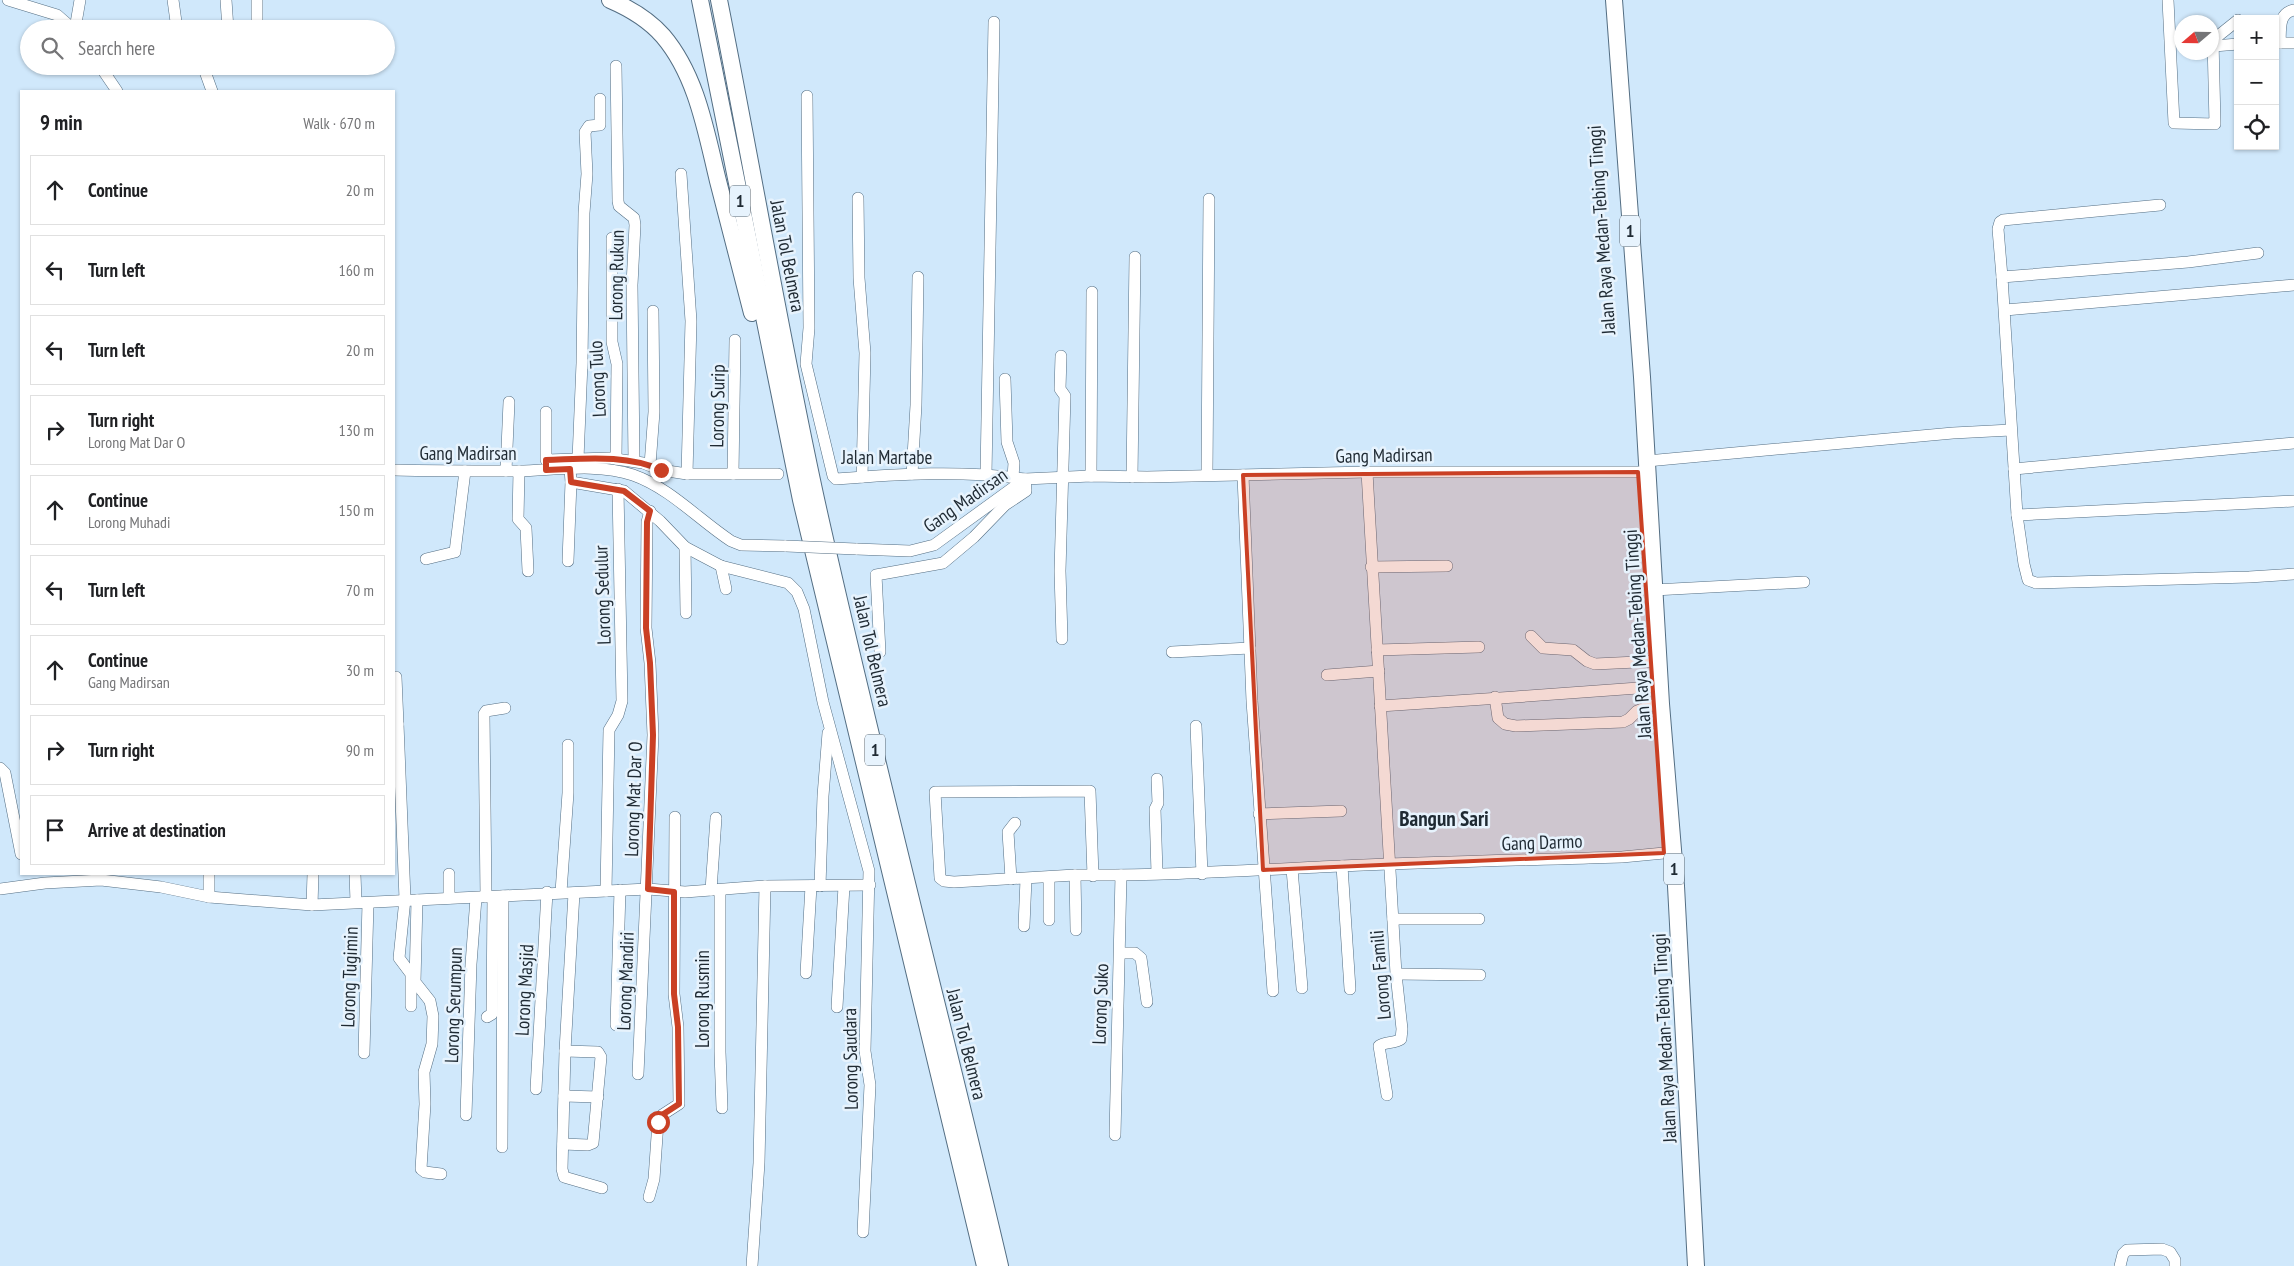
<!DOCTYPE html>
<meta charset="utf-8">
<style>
body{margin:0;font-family:"PT Sans Narrow",sans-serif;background:#f6f6f6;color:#202124}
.controls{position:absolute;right:15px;top:15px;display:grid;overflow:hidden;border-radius:0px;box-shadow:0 1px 4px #0004}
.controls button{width:45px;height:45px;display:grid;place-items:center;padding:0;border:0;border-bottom:1px solid #e0e0e0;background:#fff;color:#202124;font:25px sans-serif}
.compass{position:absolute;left:2174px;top:15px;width:45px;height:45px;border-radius:50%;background:#fff;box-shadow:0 1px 4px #0004;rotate:250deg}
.stop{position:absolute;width:15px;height:15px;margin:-11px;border:4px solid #ca4024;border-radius:50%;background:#fff}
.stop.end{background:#ca4024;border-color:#fff;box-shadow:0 1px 5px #0008}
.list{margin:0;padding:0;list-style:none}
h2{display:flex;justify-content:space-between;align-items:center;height:65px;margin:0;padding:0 20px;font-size:21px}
h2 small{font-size:16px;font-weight:400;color:#757577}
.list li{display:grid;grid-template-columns:32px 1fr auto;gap:15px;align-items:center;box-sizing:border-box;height:70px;margin:0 10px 10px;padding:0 10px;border:1px solid #e0e0e0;border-radius:0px}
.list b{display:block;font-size:19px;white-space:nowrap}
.list p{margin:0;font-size:16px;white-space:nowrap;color:#757577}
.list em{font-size:16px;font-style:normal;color:#757577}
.icon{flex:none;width:28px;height:28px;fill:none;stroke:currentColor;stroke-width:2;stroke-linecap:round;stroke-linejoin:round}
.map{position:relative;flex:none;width:2294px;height:1266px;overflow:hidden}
.search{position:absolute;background:#fff;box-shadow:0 1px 4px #0004;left:20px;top:20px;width:375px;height:55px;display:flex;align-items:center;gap:12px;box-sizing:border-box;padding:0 18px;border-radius:28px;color:#757577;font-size:19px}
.panel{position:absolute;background:#fff;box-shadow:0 1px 4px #0004;left:20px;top:90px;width:375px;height:785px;border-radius:0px}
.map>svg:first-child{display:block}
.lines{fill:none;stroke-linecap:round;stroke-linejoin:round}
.minor-casing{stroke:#546e83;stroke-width:12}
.highway-casing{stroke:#546e83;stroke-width:18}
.minor{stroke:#fff;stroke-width:11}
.highway{stroke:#fff;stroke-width:16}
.minor-bridge-casing{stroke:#546e83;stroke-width:12;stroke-linecap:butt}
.minor-bridge{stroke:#fff;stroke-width:11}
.route{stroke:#ca4024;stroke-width:6}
.marked{fill:#ca4024;fill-opacity:0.2;stroke:#ca4024;stroke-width:4;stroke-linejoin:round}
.labels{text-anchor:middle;stroke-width:5;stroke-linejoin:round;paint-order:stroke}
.shield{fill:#e7f3fd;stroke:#5b6670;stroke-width:1}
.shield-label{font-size:18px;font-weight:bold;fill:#1f2a33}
.street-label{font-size:19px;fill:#1f2a33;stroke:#e7f3fd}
.quarter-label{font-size:21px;font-weight:bold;fill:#1f2a33;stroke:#e7f3fd}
</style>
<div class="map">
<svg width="2294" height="1266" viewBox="0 0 2294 1266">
<rect width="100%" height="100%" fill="#d0e8fb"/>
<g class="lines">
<defs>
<g id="minor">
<polyline points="8,0 57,15 73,29"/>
<polyline points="173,0 177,29"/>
<polyline points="226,0 228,29"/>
<polyline points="257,0 257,29"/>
<polyline points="2168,0 2174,123 2215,124 2213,40 2212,39"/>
<polyline points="75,29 80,0"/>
<polyline points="2213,40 2238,20"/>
<polyline points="2275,43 2294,43"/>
<path d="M2280,43C2281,29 2278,13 2294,10"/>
<polyline points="2214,46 2238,44"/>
<polyline points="100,66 117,91"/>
<polyline points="203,66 212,91"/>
<polyline points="616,66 618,201 619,206 634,218 635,225 632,285 634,461"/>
<path d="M807,96L809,328L806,364L833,476L836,479C898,474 963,470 1025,479L1026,491L1005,505L974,537L943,563L876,575L880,652"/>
<polyline points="681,174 691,321 687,474"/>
<polyline points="858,198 859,278 865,353 862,477"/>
<polyline points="612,238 612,342 617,364 616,459"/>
<polyline points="2258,253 2188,262 2002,277 2017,515 2024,564 2028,580 2036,583 2249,577 2294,574"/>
<polyline points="2002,277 1998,229 2000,222 2003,220 2160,205"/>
<polyline points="2005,310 2294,285"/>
<polyline points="1061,356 1060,389 1065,396 1060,571 1062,639"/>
<polyline points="1005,379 1007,442 1014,463 1013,477"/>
<polyline points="546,412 546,460 609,458 643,463 661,470 687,474 778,474"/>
<polyline points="578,459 582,363 584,213 587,174 585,132 589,126 600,125 600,99"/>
<polyline points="1647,461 1953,433 2011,430"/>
<polyline points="650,465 654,412 653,311"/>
<polyline points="570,469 571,482 624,491 660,521 685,547 721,566 788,583 797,592 804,609 823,702 869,871 865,1051 870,1085 863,1232"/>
<polyline points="2014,469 2294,443"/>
<path d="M394,470C436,471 478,471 519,471C556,470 598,463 633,475C670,488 699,520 731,541L741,545L786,546"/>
<polyline points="506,471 509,402"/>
<polyline points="519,471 518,519 526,528 528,571"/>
<path d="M1367,472L1396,974L1402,1029L1401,1039C1394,1044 1386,1041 1379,1046L1387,1095"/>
<polyline points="733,474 735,340"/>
<polyline points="912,474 916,405 918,277"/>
<polyline points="986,475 994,22"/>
<polyline points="1207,475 1209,199"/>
<polyline points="1243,475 1252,701 1273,991"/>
<polyline points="1091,476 1092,292"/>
<polyline points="1132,477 1135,257"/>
<polyline points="2017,515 2294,501"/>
<polyline points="685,547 686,613"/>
<polyline points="856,549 910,551 934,545 1025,479 1091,476 1147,477 1367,472 1648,472"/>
<polyline points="426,559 455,552 465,471"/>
<polyline points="568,561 571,482"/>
<polyline points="721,566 726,589"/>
<polyline points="1371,567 1447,566"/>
<polyline points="1654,590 1804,582"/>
<polyline points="1531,636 1543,648 1573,650 1587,661 1595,664 1658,661"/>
<polyline points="1377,650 1479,647"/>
<polyline points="1172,652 1250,648"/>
<polyline points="1327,675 1379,671"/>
<polyline points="396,677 398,724"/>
<polyline points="1495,697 1498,718 1505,724 1516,726 1623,722 1629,719 1637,711 1652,705"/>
<path d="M1380,706C1471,700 1561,694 1652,687"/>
<polyline points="394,724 398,724 405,899 399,958 411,974 411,1006"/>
<polyline points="1196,726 1202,874"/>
<polyline points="0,768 5,773 21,854"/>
<polyline points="1259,814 1341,811"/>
<polyline points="1342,866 1350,989"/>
<polyline points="1292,869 1302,988"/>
<polyline points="1157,873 1155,809 1158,803 1157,779"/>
<polyline points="355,874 356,902"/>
<polyline points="449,874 449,898"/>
<polyline points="1075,875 1076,930"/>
<path d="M1093,876L1090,791L935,792L940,878L944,881L954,882L1075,875C1164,876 1252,870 1341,866C1434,862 1528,860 1622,857L1664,853"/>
<polyline points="1049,877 1049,920"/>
<polyline points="1011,879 1008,832 1015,823"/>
<polyline points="820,886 823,796 828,733"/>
<polyline points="0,889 45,883 101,880 161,887 209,897 312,905 648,889 685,892 765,886 870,885"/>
<polyline points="711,890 716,818"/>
<polyline points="720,890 720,1052 722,1108"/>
<polyline points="606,891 609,730 618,715 622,701 618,489"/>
<polyline points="561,892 568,793 568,745"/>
<polyline points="574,893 565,1051 562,1169 564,1177 602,1188"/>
<polyline points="209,897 209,874"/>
<polyline points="486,897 484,714 486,711 505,708"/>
<polyline points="417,900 415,982 430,1001 433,1016 432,1044 424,1072 425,1104 421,1169 425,1172 441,1174"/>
<polyline points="312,905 313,874"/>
<polyline points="1393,919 1479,919"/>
<polyline points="1024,926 1026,879"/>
<polyline points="1120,953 1135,953 1141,958 1147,1002"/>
<polyline points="806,973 811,886"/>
<polyline points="1396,974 1480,975"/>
<polyline points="837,1007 844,886"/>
<polyline points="487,1017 492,1014 493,897"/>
<polyline points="616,1025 620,890"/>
<polyline points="364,1053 368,903"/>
<polyline points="638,1074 653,735 650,663 646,628 647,522 650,511"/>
<polyline points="536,1089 547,892"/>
<polyline points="564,1096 598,1097"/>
<polyline points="466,1115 471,964 476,898"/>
<polyline points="1115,1135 1121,875"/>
<polyline points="563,1144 588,1145 593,1143 601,1057 598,1052 565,1051"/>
<polyline points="502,1147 503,896"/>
<polyline points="649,1197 654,1179 658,1122 662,1115 679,1104 678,1027 674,994 675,817"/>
<polyline points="752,1266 759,1163 765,886"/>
<polyline points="2120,1266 2123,1254 2127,1250 2162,1249 2170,1252 2175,1260 2175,1266"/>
</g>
<g id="highway">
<path d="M610,0C631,9 648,19 663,36C697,76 706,132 718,181C729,225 741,269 752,313"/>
<polyline points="700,0 801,500 985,1266"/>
<path d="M719,0C752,166 780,333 816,499C873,756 940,1010 1000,1266"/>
<polyline points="1614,0 1642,377 1661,704 1676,886 1696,1266"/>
</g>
</defs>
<!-- minor casing -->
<use href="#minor" class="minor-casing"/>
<!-- highway casing -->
<use href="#highway" class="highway-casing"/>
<!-- minor -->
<use href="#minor" class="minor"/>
<!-- highway -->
<use href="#highway" class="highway"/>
<defs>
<polyline id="minor-bridge" points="786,546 856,549"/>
</defs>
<!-- minor-bridge casing -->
<use href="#minor-bridge" class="minor-bridge-casing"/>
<!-- minor-bridge -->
<use href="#minor-bridge" class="minor-bridge"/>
</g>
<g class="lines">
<!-- route -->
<path class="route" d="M658,1122L662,1115L679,1104L678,1027L674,994V892L648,889L653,735L650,663L646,628L647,522L650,511L624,491L571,482L570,469L546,470V460C584,459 625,454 661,470"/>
</g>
<!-- marked area -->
<path class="marked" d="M1638,472L1664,853L1263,870L1243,475Z"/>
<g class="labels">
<!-- shield labels -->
<g class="shield">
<rect x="730" y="185.5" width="20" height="31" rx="4"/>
<rect x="1620" y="215.5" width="20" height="31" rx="4"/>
<rect x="865" y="734.5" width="20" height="31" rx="4"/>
<rect x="1664" y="853.5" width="20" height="31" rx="4"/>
</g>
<g class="shield-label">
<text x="740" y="207">1</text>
<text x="1630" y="237">1</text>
<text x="875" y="756">1</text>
<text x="1674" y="875">1</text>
</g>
<!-- street labels -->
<g class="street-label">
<text transform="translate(1601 230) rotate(-94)" y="7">Jalan Raya Medan-Tebing Tinggi</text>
<text transform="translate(788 256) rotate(79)" y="7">Jalan Tol Belmera</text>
<text transform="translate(616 275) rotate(-89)" y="7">Lorong Rukun</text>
<text transform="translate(597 379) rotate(-93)" y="7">Lorong Tulo</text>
<text transform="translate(717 406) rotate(-89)" y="7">Lorong Surip</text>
<text x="468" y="460">Gang Madirsan</text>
<text transform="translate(1384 455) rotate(-1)" y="7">Gang Madirsan</text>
<text x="887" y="464">Jalan Martabe</text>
<text transform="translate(965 500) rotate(-35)" y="7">Gang Madirsan</text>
<text transform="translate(602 595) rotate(-92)" y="7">Lorong Sedulur</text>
<text transform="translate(1637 634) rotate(-94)" y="7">Jalan Raya Medan-Tebing Tinggi</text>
<text transform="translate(873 651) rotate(77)" y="7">Jalan Tol Belmera</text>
<text transform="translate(633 799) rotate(-88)" y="7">Lorong Mat Dar O</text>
<text transform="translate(1542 842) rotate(-2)" y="7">Gang Darmo</text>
<text transform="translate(1380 975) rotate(-95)" y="7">Lorong Famili</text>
<text transform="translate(349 977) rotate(-88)" y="7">Lorong Tugimin</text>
<text transform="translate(625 981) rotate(-88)" y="7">Lorong Mandiri</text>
<text transform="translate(524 990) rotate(-87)" y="7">Lorong Masjid</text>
<text transform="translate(702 999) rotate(-90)" y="7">Lorong Rusmin</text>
<text transform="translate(1100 1004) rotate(-88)" y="7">Lorong Suko</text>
<text transform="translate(453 1005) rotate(-88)" y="7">Lorong Serumpun</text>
<text transform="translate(1664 1038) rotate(-93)" y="7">Jalan Raya Medan-Tebing Tinggi</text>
<text transform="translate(967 1044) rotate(76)" y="7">Jalan Tol Belmera</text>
<text transform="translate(850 1059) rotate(-91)" y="7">Lorong Saudara</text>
</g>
<!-- quarter labels -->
<g class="quarter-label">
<text x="1444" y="826">Bangun Sari</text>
</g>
</g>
</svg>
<div class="controls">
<button>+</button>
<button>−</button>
<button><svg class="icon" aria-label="locate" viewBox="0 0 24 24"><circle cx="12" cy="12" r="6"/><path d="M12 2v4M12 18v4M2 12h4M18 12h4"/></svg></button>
</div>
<svg class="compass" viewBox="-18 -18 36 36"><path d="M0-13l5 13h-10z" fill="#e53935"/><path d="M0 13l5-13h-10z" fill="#757577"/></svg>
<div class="stop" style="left:658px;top:1122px"></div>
<div class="stop end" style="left:661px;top:470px"></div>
<div class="search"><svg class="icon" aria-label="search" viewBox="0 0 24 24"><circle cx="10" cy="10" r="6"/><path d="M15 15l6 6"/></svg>Search here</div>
<section class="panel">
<h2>9 min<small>Walk · 670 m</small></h2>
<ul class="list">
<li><svg class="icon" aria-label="ahead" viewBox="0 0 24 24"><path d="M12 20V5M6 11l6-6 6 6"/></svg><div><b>Continue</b></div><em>20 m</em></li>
<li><svg class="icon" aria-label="left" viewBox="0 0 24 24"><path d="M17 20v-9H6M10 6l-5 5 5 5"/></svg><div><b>Turn left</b></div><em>160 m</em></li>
<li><svg class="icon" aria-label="left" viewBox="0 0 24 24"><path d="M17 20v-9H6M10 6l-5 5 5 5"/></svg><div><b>Turn left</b></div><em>20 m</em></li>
<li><svg class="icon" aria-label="right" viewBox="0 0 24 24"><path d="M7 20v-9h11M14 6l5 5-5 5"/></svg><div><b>Turn right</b><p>Lorong Mat Dar O</p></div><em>130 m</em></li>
<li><svg class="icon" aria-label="ahead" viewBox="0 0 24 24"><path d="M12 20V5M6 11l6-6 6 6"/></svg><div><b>Continue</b><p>Lorong Muhadi</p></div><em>150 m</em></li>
<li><svg class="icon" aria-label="left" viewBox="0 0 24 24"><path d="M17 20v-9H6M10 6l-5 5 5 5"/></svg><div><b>Turn left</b></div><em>70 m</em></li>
<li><svg class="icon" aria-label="ahead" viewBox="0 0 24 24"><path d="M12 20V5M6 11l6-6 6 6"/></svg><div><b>Continue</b><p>Gang Madirsan</p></div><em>30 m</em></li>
<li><svg class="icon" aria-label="right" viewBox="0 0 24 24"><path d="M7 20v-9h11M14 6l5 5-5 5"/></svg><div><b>Turn right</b></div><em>90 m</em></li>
<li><svg class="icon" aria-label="arrive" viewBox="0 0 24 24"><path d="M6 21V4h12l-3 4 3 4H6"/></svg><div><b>Arrive at destination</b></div></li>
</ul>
</section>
</div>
